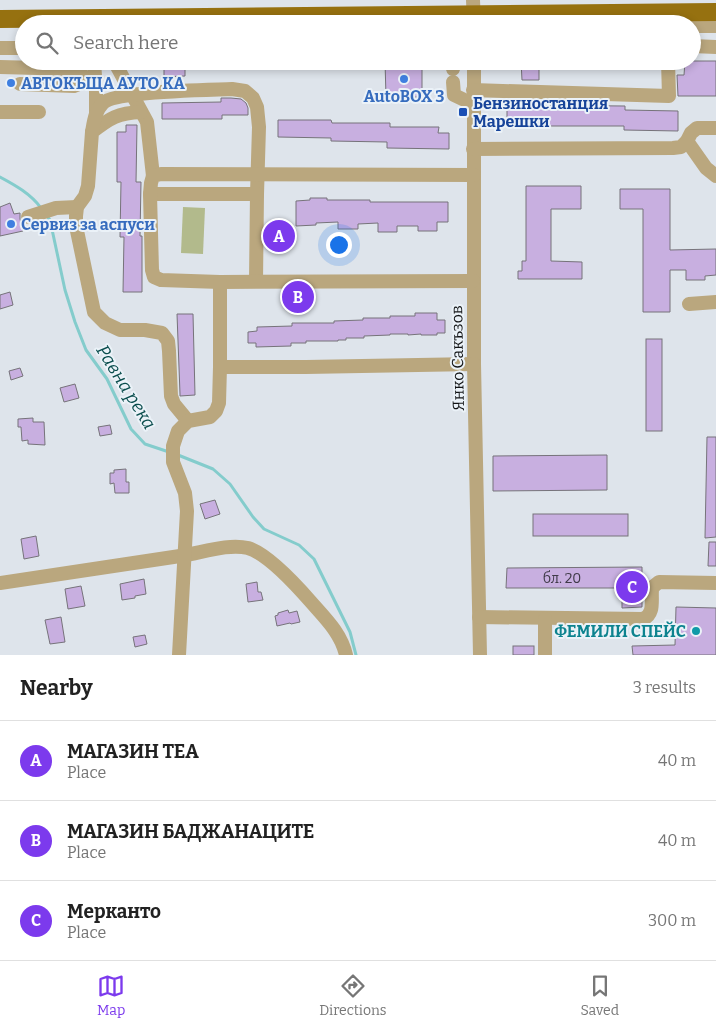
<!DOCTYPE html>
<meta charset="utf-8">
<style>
body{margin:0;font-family:Bitter,serif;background:#f2f2f2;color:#222}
.you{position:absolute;left:338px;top:244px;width:18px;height:18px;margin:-12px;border:4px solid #fff;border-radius:50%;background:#1a73e8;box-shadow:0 0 0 8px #1a73e833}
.badge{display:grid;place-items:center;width:32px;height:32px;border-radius:50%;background:#7c3aed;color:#fff;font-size:16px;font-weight:700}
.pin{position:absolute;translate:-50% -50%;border:2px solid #fff;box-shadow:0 1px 5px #0006}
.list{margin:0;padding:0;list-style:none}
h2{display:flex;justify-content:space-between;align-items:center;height:65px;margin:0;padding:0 20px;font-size:21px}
h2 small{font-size:16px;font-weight:400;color:#767676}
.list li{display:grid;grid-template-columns:32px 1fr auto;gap:15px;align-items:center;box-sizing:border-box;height:80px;padding:0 20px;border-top:1px solid #e0e0e0}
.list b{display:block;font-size:19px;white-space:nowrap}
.list p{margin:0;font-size:16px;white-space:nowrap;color:#767676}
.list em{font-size:16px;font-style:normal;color:#767676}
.icon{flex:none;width:28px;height:28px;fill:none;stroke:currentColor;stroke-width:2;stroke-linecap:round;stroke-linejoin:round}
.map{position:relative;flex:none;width:716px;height:655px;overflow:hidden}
.search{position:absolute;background:#fff;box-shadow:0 2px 8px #0003;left:15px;right:15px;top:15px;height:55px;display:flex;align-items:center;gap:12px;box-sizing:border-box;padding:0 18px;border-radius:28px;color:#767676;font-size:19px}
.sheet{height:305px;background:#fff}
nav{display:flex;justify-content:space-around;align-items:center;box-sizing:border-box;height:70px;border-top:1px solid #e0e0e0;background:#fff;font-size:14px;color:#767676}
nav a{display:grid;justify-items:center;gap:2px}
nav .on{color:#7c3aed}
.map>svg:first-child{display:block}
.green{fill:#b2ba8c}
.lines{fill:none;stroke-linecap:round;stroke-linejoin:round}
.stream{stroke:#84cccc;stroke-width:3}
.building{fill:#c8afe0;stroke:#76737a}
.minor{stroke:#baa77e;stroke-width:14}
.major{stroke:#967110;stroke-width:18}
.shop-dot{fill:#3f7fe0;stroke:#ebf2f8;stroke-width:2}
.transit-dot{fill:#1a4fb4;stroke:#ebf2f8;stroke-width:2}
.culture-dot{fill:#0f9aa8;stroke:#ebf2f8;stroke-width:2}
.labels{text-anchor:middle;stroke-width:4;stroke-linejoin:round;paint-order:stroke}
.number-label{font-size:14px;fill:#3f3a48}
.shop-label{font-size:16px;font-weight:bold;fill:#366cbe;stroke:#ebf2f8;text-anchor:start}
.transit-label{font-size:16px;font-weight:bold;fill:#164399;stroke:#ebf2f8;text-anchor:start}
.street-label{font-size:16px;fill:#111315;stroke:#ebf2f8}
.culture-label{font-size:16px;font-weight:bold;fill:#0d838f;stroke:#ebf2f8;text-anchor:end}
.water-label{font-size:18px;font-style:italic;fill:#0a4d4d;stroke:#ebf2f8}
</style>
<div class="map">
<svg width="716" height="655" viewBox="0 0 716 655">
<rect width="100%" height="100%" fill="#dee4eb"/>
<!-- green -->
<polygon class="green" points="183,207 205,208 203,254 181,253"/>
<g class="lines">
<!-- stream -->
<g class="stream">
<path d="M0,177C15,185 31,194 41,208"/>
<polyline points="46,215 50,220 65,290 75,322 86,350 107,379 131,429 145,444 169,452"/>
<polyline points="178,455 213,469 230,484 253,517 264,529 299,545 314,559 350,632 356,655"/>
</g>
</g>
<!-- building -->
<g class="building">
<polygon points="385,61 422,61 422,97 386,97"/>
<polygon points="521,61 539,61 539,80 522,80"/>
<polygon points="685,61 716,61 716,96 678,96 677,75 684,75"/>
<polygon points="164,62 185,62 185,76 164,77"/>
<polygon points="221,98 231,98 241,99 246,103 248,108 248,115 222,115 222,119 162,119 162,103 221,102"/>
<polygon points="507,105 625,106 625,110 678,111 678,131 624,130 624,126 507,126"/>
<polygon points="278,120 331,120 332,123 390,123 390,127 439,127 438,133 449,133 449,149 387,148 387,142 331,141 331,138 278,137"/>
<polygon points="126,125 137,125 136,182 141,182 140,236 142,236 142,292 123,292 124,237 120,237 121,182 117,182 117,132 126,132"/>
<polygon points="526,186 581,186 581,209 551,209 551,261 582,262 582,279 518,279 518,271 522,271 522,261 526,261"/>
<polygon points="620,189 670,189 670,250 716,249 716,275 705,276 705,280 686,280 686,270 670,270 670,312 643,312 643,209 620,209"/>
<polygon points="310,198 327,198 327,200 370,200 370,202 448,202 448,222 437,222 437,231 418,231 418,226 397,226 397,232 378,232 378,223 358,224 358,229 338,229 338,222 316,223 316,225 296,226 296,201 310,200"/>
<polygon points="10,203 14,214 20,213 20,219 23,231 0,236 0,207"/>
<polygon points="268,227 290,227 291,245 268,246"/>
<rect x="291" y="290" width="13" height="15"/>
<polygon points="10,292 13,305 0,309 0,295"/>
<polygon points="415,313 437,313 437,320 445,320 445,333 437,333 437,335 421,335 421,334 408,335 408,334 390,334 390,335 364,336 364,338 346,338 346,340 338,340 338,341 306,341 306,343 291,343 291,346 256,347 256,343 248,343 248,332 257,331 257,327 292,326 292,323 334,323 334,321 363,320 363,318 390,318 390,316 415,316"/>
<polygon points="177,314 193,314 195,395 180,396 180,394"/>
<rect x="646" y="339" width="16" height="92"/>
<polygon points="20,368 23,376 11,380 9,371"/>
<polygon points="75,384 79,398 64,402 60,388"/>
<polygon points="33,418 33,422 44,422 45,445 28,444 28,440 22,441 21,427 18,427 18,419"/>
<polygon points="110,425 112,434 100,436 98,427"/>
<polygon points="707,437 716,437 716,537 705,538"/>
<polygon points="607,455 607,490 493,491 493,456"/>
<polygon points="126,469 126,482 129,482 129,493 115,493 114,483 110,484 110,473 114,473 114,470"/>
<polygon points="215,500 220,514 205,519 200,504"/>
<rect x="533" y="514" width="95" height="22"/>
<polygon points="36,536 39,556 24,559 21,539"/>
<polygon points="709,542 716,542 716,566 708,566"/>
<polygon points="642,567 642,607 622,608 622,588 506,588 507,568"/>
<polygon points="144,579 146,594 135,596 135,598 122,600 120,584"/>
<polygon points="257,582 258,592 261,592 263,600 248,602 246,584"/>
<polygon points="81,586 85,606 68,609 65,589"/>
<polygon points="676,607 716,608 716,655 633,655 632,646 675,645"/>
<polygon points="288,610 289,613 297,611 300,622 291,624 290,623 277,626 275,616 278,615 278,613"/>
<polygon points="61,617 65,642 50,644 45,620"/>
<polygon points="145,635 147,644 135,647 133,637"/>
<rect x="513" y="646" width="21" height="9"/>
</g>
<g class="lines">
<!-- minor -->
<g class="minor">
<polyline points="473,0 474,24"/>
<polyline points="692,26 716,26"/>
<polyline points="692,46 716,47"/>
<polyline points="0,48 24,48"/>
<polyline points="94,61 96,91 96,113"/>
<polyline points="114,61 147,122 153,176"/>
<polyline points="474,61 474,364 480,655"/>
<polyline points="0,67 75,69 81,72 82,77 79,84 74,86 20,84"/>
<polyline points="453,69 454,64 457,61"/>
<polyline points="453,82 454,95 473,104"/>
<polyline points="473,90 669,96 668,61"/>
<polyline points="0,112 39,112"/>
<path d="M141,112C118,113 110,118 92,132L88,186L85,196L77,207L76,216V226L94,312L105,323L120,330H145L162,333L168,341L169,351L171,396L174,404L188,421"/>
<path d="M92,132C94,121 95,111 103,103C115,91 210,90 232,89L245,91L253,98L257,107L259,127L257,194L256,281"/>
<polyline points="687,141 706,168 716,176"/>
<polyline points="473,149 673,148 681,147 687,141 691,133 697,128 716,128"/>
<polyline points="150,194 257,194"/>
<polyline points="28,217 56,208 77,207"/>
<polyline points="473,281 220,282 161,280 154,277 152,270 150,194 151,183 153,176 161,174 474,175"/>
<polyline points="689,304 716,302"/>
<polyline points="220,367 306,367 474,364"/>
<path d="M0,583C60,574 120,565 180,556C201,553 228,543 248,548C268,554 297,586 311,602C325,618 341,633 346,655"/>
<path d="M479,617L643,619C655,614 651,600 652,589L654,586L659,582L716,583"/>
<polyline points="545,619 545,655"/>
<polyline points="179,655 187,511 185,493 173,462 173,446 178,431 188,421 210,417 216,411 219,403 220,367 220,282"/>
</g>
<!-- major -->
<polyline class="major" points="0,19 716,12"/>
</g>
<!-- markers -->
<g class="shop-dot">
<circle cx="404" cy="79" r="5"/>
<circle cx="11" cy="83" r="5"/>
<circle cx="11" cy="224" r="5"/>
</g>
<rect class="transit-dot" x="458" y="107" width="10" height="10" rx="2.5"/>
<circle class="culture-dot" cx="696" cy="631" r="5"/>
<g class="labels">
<!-- number labels -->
<g class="number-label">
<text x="562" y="583">бл. 20</text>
</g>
<!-- shop labels -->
<g class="shop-label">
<text x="21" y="89">АВТОКЪЩА АУТО КА</text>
<text x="404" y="102" text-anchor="middle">AutoBOX 3</text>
<text x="21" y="230">Сервиз за аспуси</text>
</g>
<!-- transit labels -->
<g class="transit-label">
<text x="473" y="109">Бензиностанция<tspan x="473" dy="18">Марешки</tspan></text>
</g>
<!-- street labels -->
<g class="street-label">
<text transform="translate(457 358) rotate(-91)" y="6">Янко Сакъзов</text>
</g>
<!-- culture labels -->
<g class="culture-label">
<text x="686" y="637">ФЕМИЛИ СПЕЙС</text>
</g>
<!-- water labels -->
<g class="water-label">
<text transform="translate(126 387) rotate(58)" y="6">Равна река</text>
</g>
</g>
</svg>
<div class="you"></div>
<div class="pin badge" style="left:279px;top:236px">A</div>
<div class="pin badge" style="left:298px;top:297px">B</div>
<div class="pin badge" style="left:632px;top:587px">C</div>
<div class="search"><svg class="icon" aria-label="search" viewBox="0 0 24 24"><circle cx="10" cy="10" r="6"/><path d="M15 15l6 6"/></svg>Search here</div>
</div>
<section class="sheet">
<h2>Nearby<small>3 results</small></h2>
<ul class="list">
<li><span class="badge">A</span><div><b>МАГАЗИН ТЕА</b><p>Place</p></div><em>40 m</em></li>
<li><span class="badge">B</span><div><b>МАГАЗИН БАДЖАНАЦИТЕ</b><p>Place</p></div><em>40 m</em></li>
<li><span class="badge">C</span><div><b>Мерканто</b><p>Place</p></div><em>300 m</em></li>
</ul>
</section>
<nav>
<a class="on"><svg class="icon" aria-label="map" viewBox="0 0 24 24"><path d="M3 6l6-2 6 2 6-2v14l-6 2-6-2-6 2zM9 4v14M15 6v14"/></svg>Map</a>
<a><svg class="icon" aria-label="directions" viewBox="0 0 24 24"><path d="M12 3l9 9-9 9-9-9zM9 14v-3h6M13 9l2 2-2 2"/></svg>Directions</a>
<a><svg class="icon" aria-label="saved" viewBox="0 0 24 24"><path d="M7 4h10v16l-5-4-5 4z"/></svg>Saved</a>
</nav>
